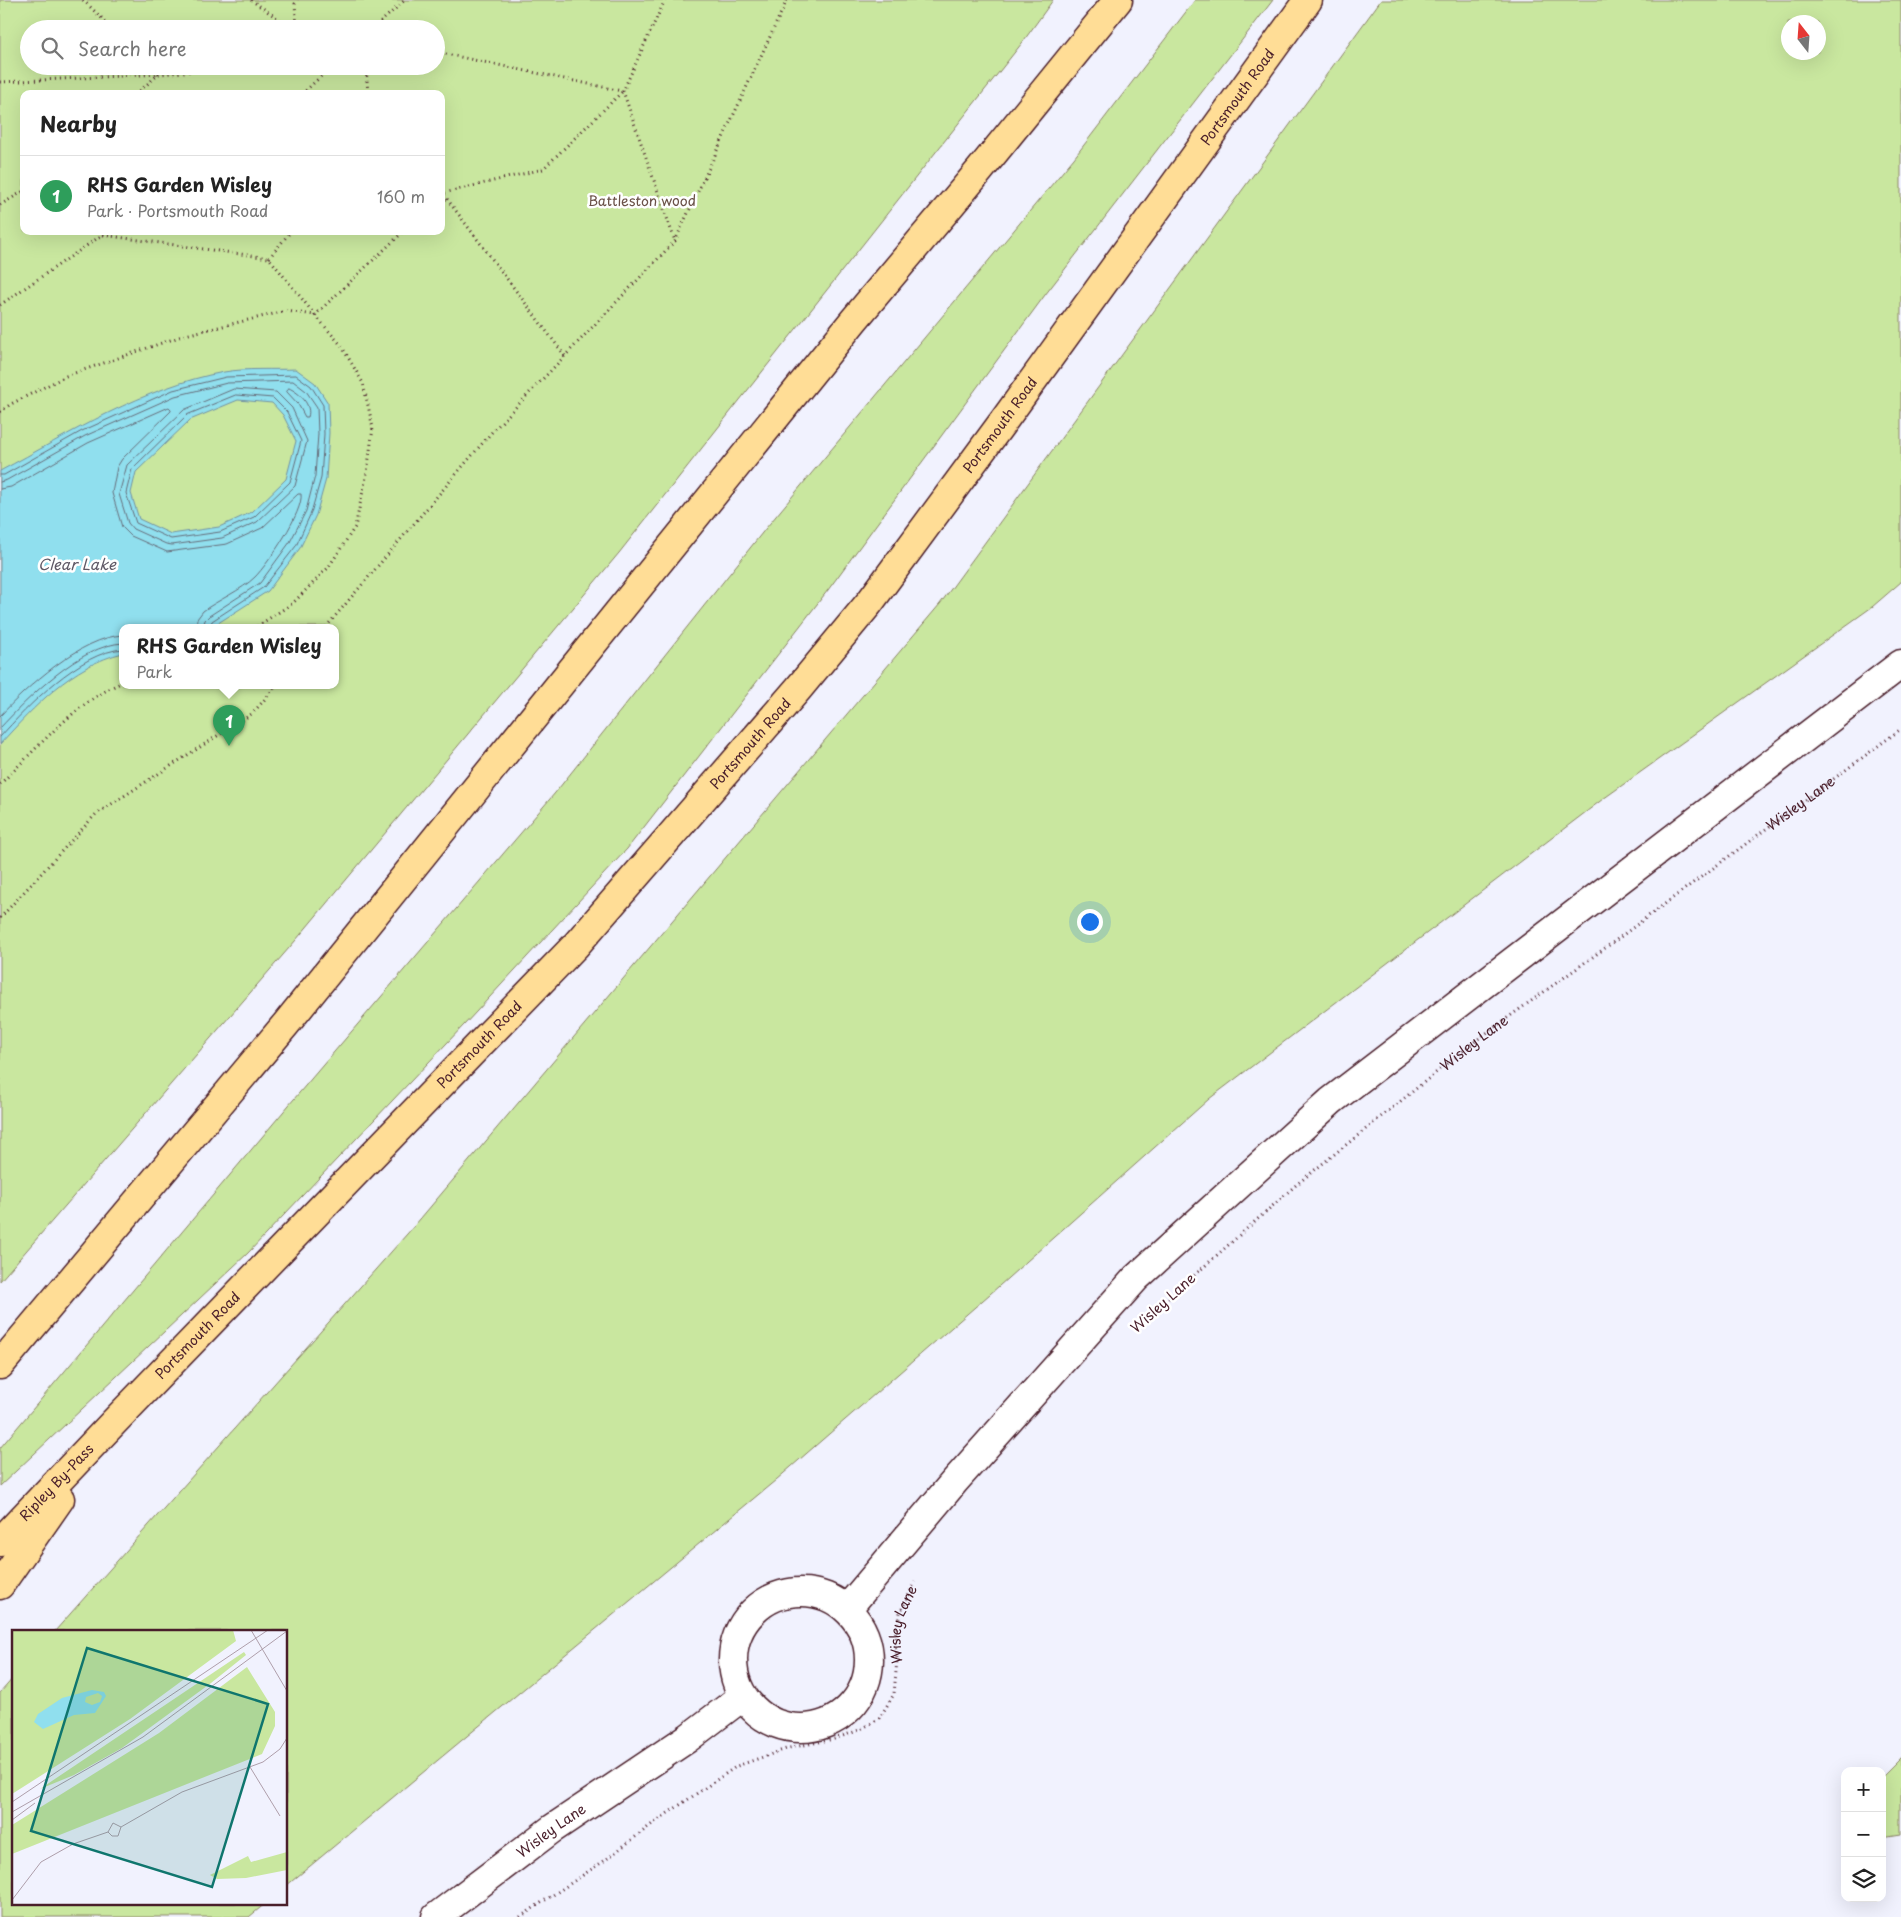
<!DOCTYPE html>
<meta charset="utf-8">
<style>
body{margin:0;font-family:"Playpen Sans",sans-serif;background:#f2f2f2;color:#222}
.controls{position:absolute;right:15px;bottom:15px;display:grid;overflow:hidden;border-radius:10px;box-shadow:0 5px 20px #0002}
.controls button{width:45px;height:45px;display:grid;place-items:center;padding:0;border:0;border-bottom:1px solid #e0e0e0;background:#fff;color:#222;font:25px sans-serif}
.compass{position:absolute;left:1781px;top:15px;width:45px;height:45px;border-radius:50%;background:#fff;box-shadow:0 5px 20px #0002;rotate:343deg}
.you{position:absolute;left:1089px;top:921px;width:18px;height:18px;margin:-12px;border:4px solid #fff;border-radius:50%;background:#1a73e8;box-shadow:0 0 0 8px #1a73e833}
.badge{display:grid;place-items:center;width:32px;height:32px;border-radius:50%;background:#4a1f2b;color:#fff;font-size:16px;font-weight:700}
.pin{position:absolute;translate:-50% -41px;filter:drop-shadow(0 1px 2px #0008)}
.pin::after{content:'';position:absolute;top:26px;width:18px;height:15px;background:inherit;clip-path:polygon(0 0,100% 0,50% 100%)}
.popup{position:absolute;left:119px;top:624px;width:220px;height:65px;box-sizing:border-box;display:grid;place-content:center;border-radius:10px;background:#fff;filter:drop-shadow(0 1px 4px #0005);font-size:16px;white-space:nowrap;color:#767676}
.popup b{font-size:19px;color:#222}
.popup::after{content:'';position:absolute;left:50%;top:100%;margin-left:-10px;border:10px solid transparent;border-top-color:#fff}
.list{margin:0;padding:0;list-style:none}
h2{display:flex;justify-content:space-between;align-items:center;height:65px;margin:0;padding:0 20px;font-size:21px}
h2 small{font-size:16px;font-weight:400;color:#767676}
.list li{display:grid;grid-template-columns:32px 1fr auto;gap:15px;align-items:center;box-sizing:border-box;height:80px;padding:0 20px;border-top:1px solid #e0e0e0}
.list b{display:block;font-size:19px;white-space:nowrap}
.list p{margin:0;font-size:16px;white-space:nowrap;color:#767676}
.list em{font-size:16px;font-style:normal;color:#767676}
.icon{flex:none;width:28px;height:28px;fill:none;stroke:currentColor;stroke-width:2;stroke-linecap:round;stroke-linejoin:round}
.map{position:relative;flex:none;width:1901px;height:1917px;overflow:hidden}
.search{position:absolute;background:#fff;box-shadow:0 5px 20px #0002;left:20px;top:20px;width:425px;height:55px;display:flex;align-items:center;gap:12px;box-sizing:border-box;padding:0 18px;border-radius:28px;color:#767676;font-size:19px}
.panel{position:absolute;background:#fff;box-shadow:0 5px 20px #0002;left:20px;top:90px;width:425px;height:145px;border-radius:10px}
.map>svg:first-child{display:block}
.green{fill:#c9e79f;stroke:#8a8365;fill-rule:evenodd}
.water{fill:#90dfee;stroke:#7492a0;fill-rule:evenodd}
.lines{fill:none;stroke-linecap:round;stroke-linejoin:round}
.shore{stroke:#666c79;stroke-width:1}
.minor-casing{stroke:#4a1f2b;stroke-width:31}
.highway-casing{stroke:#4a1f2b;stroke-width:31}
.path{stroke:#4a1f2b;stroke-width:3;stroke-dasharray:1 4;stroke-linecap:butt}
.minor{stroke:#fff;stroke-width:28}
.highway{stroke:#ffdd96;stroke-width:28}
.labels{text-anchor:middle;stroke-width:5;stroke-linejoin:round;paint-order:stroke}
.street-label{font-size:14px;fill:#4a1f2b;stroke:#fff}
.park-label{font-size:14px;fill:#6a5148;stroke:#fff}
.water-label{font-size:15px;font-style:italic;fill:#5f5966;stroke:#fff}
.inset-road{fill:none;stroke:#ae9eaa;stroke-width:1}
.view{fill:#0f766e;fill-opacity:0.15;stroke:#0f766e;stroke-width:2.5}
.inset-edge{fill:none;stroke:#4a1f2b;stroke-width:2.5}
</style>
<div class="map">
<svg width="1901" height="1917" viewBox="0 0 1901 1917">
<rect width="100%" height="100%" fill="#f1f2fe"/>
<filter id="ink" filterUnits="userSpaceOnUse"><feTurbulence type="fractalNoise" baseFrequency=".02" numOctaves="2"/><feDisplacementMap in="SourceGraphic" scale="10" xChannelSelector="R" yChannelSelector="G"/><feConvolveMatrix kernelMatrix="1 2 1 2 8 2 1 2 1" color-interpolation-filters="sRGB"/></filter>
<g filter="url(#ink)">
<!-- green -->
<g class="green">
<path d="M0,0H1053L1022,43L619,553L296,940L0,1281ZM29,29H436V66H29ZM24,94H441V231H24ZM123,627H335V685H123Z"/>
<polygon points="1195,0 1273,0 1045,295 828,590 627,849 464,1025 248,1253 0,1486 0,1448 294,1099 555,793 766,528 1074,158"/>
<path d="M1381,0H1901V582L1872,607L1603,799L1209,1099L990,1294L776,1480L286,1886V1631H55L415,1225L940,604ZM1818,22V52H1788V22Z"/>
<polygon points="14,1677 14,1903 266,1903 249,1917 0,1917 0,1693"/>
<polygon points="1901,1757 1901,1834 1882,1837 1882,1776"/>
</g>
<!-- water -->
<path class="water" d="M296,369L315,383L328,403L329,433L326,479L316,515L300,548L268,591L212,627H123V653C72,665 34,707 0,744V471C71,433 143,387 224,372C247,368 273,370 296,369ZM238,400L272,403L283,415L296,441L286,479L252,512L219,527L171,534L139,519L131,493L136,472L190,420Z"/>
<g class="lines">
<!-- shore -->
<g class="shore">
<path d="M289,388C300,393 312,405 308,417H305L298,404L287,392Z"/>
<polygon points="234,389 276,392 292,408 307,441 295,486 257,522 222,538 172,545 166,544 133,529 128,523 119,494 127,465 184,410"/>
<polygon points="236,395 273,398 287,412 301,441 290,482 254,517 220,532 171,539 136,523 126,493 132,469 187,415"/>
<polyline points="0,475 4,475 82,431 173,390 226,377 296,375 311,386 323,405 324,434 321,478 311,513 296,546 264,587 212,621 210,627"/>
<polyline points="0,482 7,480 85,436 175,396 227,383 293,381 306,391 317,407 318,434 315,476 306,511 290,542 260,583 209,616 205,620 203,627"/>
<path d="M0,489L11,487L88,443L169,407L171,409V411L122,459L117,467L112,493L122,527L131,536L167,552L227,544L262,528L298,494H301C304,511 268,564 255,577C242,590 218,600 203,611L197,619L196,627"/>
<path d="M0,716C27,687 81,637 123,635"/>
<path d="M0,728C28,698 80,645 123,643"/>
<path d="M0,737C28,706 79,652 123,649"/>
</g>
<defs>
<g id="minor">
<circle cx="801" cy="1660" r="68"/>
<polyline points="847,1609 954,1482 1136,1278 1331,1101 1901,664"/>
<path id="s3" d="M436,1917L552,1829L688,1738L742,1697"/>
</g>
<g id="highway">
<polyline points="0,1365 286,1024 854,320 980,170 1118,0"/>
<path id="s4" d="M0,1542L114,1422L575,946L798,689L870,602L1005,419L1308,0"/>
<polyline points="0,1585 60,1499"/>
</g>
</defs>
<!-- minor casing -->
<use href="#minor" class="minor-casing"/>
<!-- highway casing -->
<use href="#highway" class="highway-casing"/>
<!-- path -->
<g class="path">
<polyline points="83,0 113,29"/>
<polyline points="251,0 293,29"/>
<polyline points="665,0 623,91 675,241"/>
<polyline points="297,29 295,4 298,0"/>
<polyline points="373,29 405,0"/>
<polyline points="436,52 622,91"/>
<polyline points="151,66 158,74"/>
<polyline points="366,66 368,94"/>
<polyline points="0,82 159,74"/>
<polyline points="136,94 159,74 260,66"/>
<polyline points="302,94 332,66"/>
<polyline points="441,191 565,356"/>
<polyline points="441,196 444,193 543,169 623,91"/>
<polyline points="0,205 24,191"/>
<polyline points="103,235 269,258 315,315 404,231"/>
<polyline points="269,258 291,231"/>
<polyline points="0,305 108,231"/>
<polyline points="0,412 11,404 66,376 185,335 286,311 315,315 341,345 363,383 373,428 367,473 355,527 328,568 293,603 256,627"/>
<polyline points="326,627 492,432 675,241 787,0"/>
<path d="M0,784C38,748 73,704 123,682"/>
<polyline points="0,918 96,814 253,713 277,685"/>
<path id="s1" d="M1153,1312L1296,1185L1478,1039L1608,946L1901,729"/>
<path id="s2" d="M520,1917L604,1861L655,1822L737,1766L789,1748L834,1739L857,1731L879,1719L894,1694L897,1660L895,1635L900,1613L915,1582"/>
</g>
<!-- minor -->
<use href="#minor" class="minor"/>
<!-- highway -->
<use href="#highway" class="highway"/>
</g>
</g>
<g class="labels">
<!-- street labels -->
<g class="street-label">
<text dy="5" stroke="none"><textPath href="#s4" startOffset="1906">Portsmouth Road</textPath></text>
<text dy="5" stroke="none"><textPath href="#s4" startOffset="1501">Portsmouth Road</textPath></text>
<text dy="5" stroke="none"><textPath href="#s4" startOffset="1096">Portsmouth Road</textPath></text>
<text dy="5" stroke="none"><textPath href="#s1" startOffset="824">Wisley Lane</textPath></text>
<text dy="5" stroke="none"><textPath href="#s1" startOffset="419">Wisley Lane</textPath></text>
<text dy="5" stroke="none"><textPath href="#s4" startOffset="691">Portsmouth Road</textPath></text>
<text transform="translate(1163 1303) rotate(-42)" y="5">Wisley Lane</text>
<text dy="5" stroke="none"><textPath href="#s4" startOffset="286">Portsmouth Road</textPath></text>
<text dy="5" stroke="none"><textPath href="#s4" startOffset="82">Ripley By-Pass</textPath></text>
<text dy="5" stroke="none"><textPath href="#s2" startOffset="515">Wisley Lane</textPath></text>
<text dy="5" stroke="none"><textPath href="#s3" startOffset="144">Wisley Lane</textPath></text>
</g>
<!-- park labels -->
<g class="park-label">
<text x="642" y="206">Battleston wood</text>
</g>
<!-- water labels -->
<g class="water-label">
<text x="77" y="570">Clear Lake</text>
</g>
</g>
<!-- overview -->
<g transform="translate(12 1630)">
<rect width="275" height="275" fill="#f1f2fe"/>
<path d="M0,0H221L224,11L118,89L0,164ZM232,22L234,25L199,53L110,118L62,145L28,159ZM235,37L263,82V96L250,124L0,224V195L147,103ZM275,222V240L234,248L205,249L198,245L236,226L239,232Z" fill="#c9e79f"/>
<path d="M80,60L92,62L94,66L83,83L62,85L31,99L22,92L26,84L50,68ZM86,63L90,66L88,72L80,75L73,72L74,67Z" fill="#90dfee" fill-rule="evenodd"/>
<path class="inset-road" d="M239,0L275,61M238,137L268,186M0,172L256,0M0,182L131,107L275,1M0,190L23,173M109,197L170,162L251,132L268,119L275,108M96,202L100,206H106L109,197M96,202L101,193L109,197M0,270L29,232L61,214L96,202"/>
<path class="view" d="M75,18L256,74L200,257L19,201Z"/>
<rect width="275" height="275" class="inset-edge"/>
</g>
</svg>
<div class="controls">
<button>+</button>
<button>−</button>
<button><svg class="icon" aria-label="layers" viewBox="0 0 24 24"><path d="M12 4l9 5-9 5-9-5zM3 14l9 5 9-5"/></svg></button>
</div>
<svg class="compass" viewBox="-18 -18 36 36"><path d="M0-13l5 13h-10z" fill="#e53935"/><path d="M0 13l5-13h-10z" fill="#767676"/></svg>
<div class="you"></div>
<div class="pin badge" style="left:229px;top:746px;background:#2e9e5b">1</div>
<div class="popup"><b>RHS Garden Wisley</b>Park</div>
<div class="search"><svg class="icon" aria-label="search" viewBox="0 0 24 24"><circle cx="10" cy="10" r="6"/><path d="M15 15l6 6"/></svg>Search here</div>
<section class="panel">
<h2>Nearby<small></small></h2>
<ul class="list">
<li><span class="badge" style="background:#2e9e5b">1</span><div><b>RHS Garden Wisley</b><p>Park · Portsmouth Road</p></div><em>160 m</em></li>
</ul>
</section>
</div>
